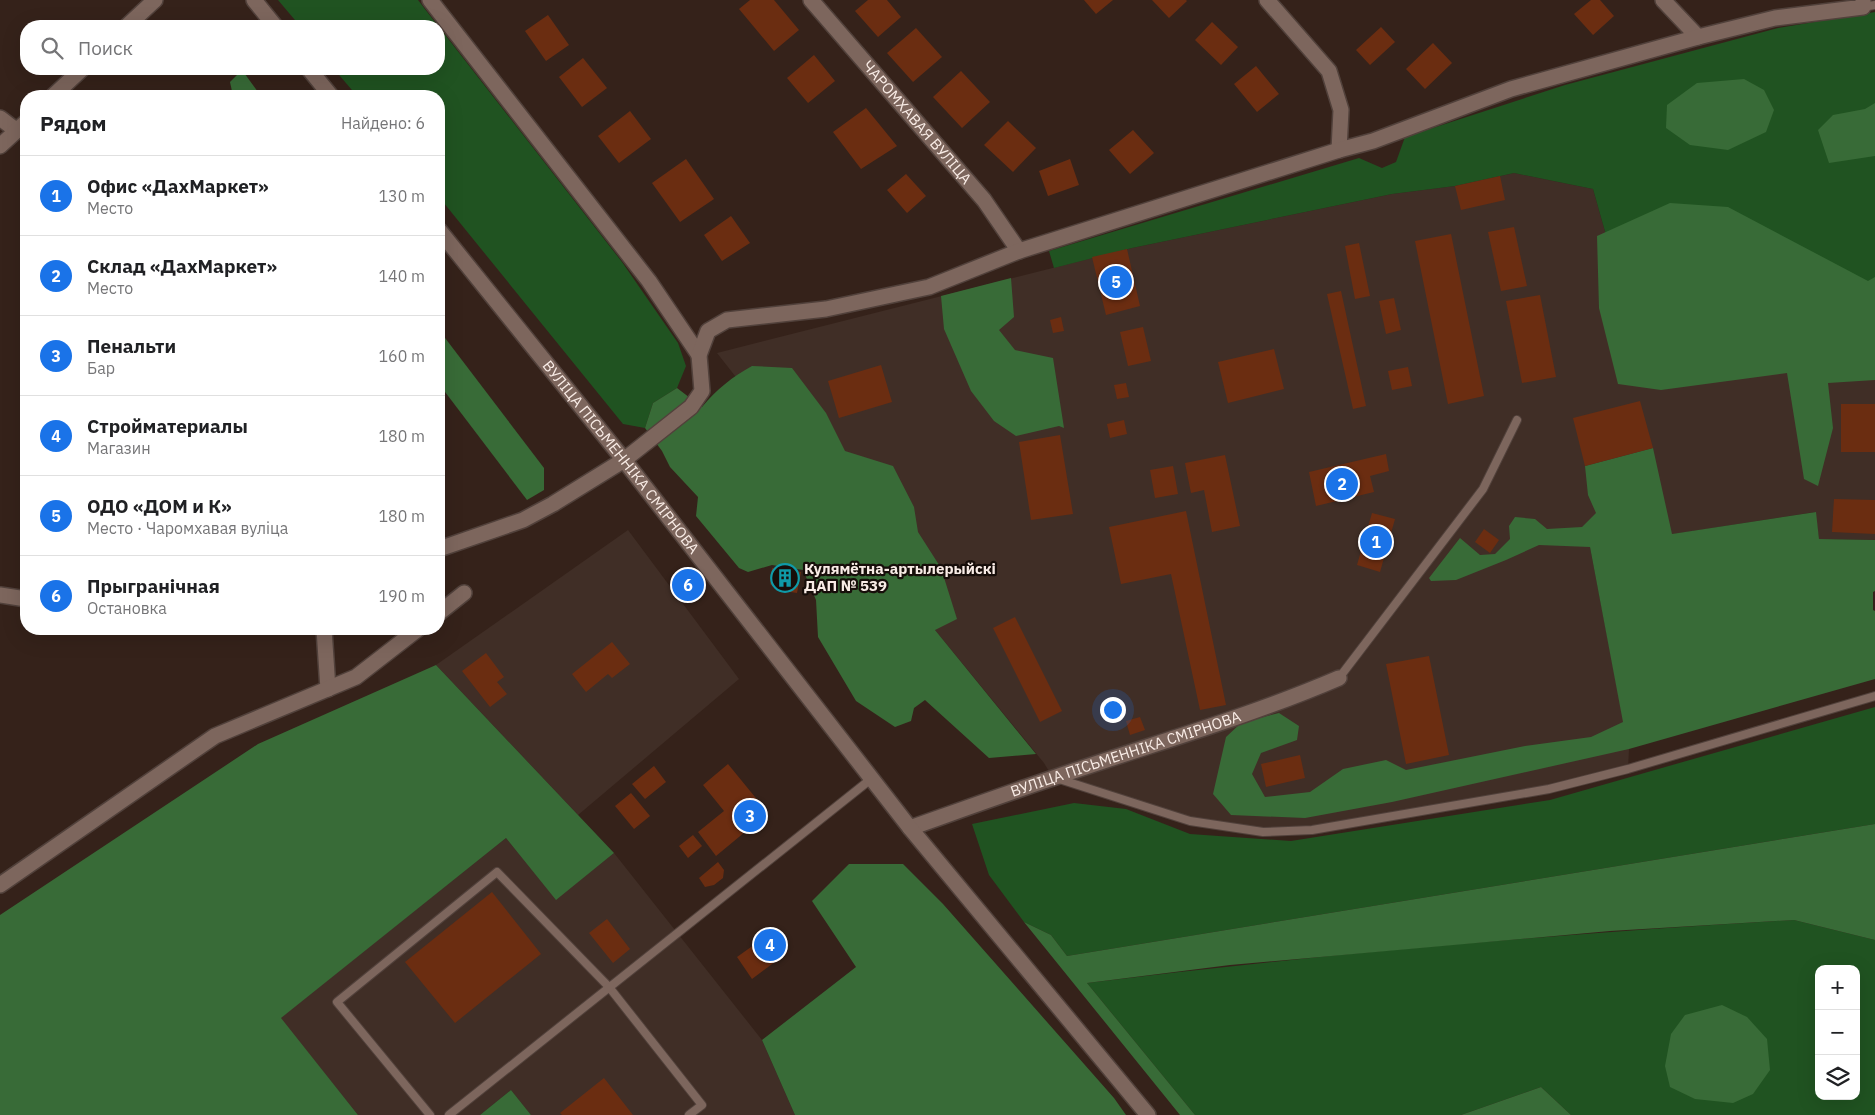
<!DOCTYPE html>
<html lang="ru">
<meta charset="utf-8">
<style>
body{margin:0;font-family:"IBM Plex Sans",sans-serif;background:#f6f6f6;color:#202124}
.controls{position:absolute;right:15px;bottom:15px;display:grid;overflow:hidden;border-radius:10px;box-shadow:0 5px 20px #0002}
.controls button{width:45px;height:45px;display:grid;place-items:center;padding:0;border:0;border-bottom:1px solid #e0e0e0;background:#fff;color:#202124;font:25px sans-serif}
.you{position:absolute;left:1112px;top:709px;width:18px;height:18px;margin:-12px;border:4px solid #fff;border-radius:50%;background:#1a73e8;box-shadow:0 0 0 8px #1a73e833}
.badge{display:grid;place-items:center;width:32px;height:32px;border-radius:50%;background:#1a73e8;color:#fff;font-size:16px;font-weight:700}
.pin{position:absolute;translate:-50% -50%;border:2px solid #fff;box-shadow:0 1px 5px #0006}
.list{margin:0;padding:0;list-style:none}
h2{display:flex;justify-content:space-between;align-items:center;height:65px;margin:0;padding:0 20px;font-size:21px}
h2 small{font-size:16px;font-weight:400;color:#757577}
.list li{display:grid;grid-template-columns:32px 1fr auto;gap:15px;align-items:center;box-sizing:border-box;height:80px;padding:0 20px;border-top:1px solid #e0e0e0}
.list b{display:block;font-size:19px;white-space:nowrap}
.list p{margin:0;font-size:16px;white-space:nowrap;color:#757577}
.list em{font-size:16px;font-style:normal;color:#757577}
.icon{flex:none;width:28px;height:28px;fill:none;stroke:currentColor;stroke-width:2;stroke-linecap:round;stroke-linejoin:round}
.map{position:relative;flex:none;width:1875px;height:1115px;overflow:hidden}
.search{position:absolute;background:#fff;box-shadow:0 5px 20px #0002;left:20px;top:20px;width:425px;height:55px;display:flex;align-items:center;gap:12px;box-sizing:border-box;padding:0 18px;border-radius:20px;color:#757577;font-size:19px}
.panel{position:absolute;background:#fff;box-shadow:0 5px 20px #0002;left:20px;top:90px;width:425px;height:545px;border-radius:20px}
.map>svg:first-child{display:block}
.commercial{fill:#402e26}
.green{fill:#205321;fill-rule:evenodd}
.forest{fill:#386b37}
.building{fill:#6b2d11}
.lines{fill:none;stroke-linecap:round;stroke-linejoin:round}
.lane-casing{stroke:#51413b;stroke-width:10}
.street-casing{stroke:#51413b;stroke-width:18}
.secondary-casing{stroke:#51413b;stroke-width:18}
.lane{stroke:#7d665d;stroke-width:8}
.street{stroke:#7d665d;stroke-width:15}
.secondary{stroke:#7d665d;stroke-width:15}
.labels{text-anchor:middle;stroke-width:4.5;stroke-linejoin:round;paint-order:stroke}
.street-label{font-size:15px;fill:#f9ece6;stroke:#170e0a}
.poi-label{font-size:15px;font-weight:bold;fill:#f9ece6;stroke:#170e0a;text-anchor:start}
</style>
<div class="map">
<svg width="1875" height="1115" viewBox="0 0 1875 1115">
<rect width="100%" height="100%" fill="#35221a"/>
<!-- commercial -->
<g class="commercial">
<polygon points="1514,173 1593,189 1617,274 1875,344 1875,540 1819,539 1815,512 1590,547 1629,749 1628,769 1549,789 1312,830 1263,832 1190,821 1053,778 1044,763 935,630 717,353 1132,248 1392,194 1455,186"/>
<polygon points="628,530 739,679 578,815 436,665"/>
<polygon points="506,838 556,899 614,853 762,1040 795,1115 531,1115 511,1090 480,1115 358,1115 280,1018"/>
</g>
<!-- green -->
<g class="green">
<polygon points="278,0 418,0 438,26 300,26"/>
<polygon points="1875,12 1875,344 1617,274 1593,189 1514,173 1455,186 1392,194 1132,248 1054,268 1049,251 1359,158 1382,168 1396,162 1405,137 1565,85 1778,28"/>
<polygon points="439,27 622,262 678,343 686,366 677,388 653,403 645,428 623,424 439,197 439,96 357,96 334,69 439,69"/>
<polygon points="1875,707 1875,824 1067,956 1051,935 1024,922 989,875 972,824 1074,803 1126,809 1190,834 1291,841 1550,800"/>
<path d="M1794,920L1875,940V1115H1571L1541,1087L1461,1115H1195L1087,983C1322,954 1557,934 1794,920ZM1819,969H1856V1096H1819Z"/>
</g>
<!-- forest -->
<g class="forest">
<polygon points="242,70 261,96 233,96 230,82"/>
<polygon points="1744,79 1764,90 1774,110 1766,132 1728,150 1690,145 1666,128 1667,105 1697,83"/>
<polygon points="1875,103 1875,156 1829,163 1818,130 1833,115 1865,109"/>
<polygon points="1670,203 1728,207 1868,281 1875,277 1875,380 1828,383 1833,428 1818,486 1804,479 1787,373 1661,390 1618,384 1599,308 1597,236"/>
<polygon points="1011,278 1014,317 999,330 1015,350 1053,358 1064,428 1059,426 1016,436 994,421 971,391 944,329 941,296"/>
<polygon points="439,330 544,468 544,490 527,500 439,384"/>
<path d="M752,366L792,368L826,413L845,451L893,466L914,507L918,532L941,568L957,619L935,630L1036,754L989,758L925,700L914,708L911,721L895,727L856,701L818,637L816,600L803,570L772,565L748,572L739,568L696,516L698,497L670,467L662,451L645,428L653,403L677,388L702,407C717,389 732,377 752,366Z"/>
<polygon points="1653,448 1672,534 1816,512 1819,539 1875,540 1875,591 1873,592 1873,610 1875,611 1875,679 1629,749 1392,802 1305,818 1231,815 1213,794 1226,737 1241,723 1279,713 1299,726 1297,740 1261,753 1252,774 1265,797 1310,792 1343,769 1386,760 1406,770 1525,746 1591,737 1623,722 1590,547 1539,545 1506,560 1456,580 1431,581 1429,578 1460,538 1480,555 1495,554 1510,539 1509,526 1515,517 1535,519 1547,529 1582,527 1596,513 1588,495 1585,466"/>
<polygon points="436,665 614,853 556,900 506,838 281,1018 358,1115 0,1115 0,915 258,744"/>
<polygon points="1875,824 1875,940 1794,920 1610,931 1230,965 1087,983 1195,1115 1180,1115 1024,922 1051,935 1067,956"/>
<polygon points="849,864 903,864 943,904 1114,1098 1126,1115 795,1115 762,1040 856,967 812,901"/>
<polygon points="1722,1005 1747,1017 1767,1039 1770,1070 1753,1094 1733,1103 1695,1099 1670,1087 1665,1066 1671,1034 1685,1015"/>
<polygon points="1541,1087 1571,1115 1461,1115"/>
<polygon points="511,1090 531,1115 480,1115"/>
</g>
<!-- building -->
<g class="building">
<polygon points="750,0 774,0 799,30 774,51 739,9"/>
<polygon points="868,0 887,0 901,17 878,37 855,11"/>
<polygon points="1084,0 1113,0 1096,14"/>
<polygon points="1152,0 1186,0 1187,1 1169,18"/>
<polygon points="1591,0 1600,0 1614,16 1593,35 1574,14"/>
<polygon points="548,15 569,45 546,61 525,31"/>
<polygon points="1212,22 1238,47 1221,65 1195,40"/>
<polygon points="1381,27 1395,42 1370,65 1356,50"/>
<polygon points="916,28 942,57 913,82 887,53"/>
<polygon points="1433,43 1452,63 1425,89 1406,69"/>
<polygon points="814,55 835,81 808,103 787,78"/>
<polygon points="583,58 607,88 582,107 559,77"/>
<polygon points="1256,66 1279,94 1257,112 1234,84"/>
<polygon points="961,71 990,102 962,128 933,97"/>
<polygon points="866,108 897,146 861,169 833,132"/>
<polygon points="630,111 651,139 619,163 598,136"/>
<polygon points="1008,121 1036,148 1013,172 984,145"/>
<polygon points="1133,130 1154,153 1130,174 1109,150"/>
<polygon points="686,159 714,199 680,222 652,183"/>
<polygon points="1070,159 1079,185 1048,196 1039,171"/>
<polygon points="906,174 926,196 907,213 887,190"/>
<polygon points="1500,176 1505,200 1461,210 1455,186"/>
<polygon points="731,216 750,243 722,261 704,235"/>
<polygon points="1514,227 1527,286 1501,291 1488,232"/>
<polygon points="1451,234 1484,396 1448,404 1415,241"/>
<polygon points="1359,243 1370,296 1355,299 1345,246"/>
<polygon points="1127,249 1140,306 1106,315 1092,257"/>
<polygon points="1341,291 1366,406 1353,409 1327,294"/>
<polygon points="1540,295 1556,377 1522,383 1506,301"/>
<polygon points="1394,298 1401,330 1386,334 1379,301"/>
<polygon points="1061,317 1064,331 1053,333 1050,320"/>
<polygon points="1143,327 1151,361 1128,366 1120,332"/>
<polygon points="1274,349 1284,389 1228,403 1218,362"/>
<polygon points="881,365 892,402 839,418 828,381"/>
<polygon points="1408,367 1412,386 1392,390 1388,371"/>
<polygon points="1126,383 1129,397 1117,399 1114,385"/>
<polygon points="1640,401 1653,448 1585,466 1573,418"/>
<rect x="1841" y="404" width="34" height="48"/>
<polygon points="1124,420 1127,434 1110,438 1107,424"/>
<polygon points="1060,435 1073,514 1031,520 1019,442"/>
<polygon points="1386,454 1389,471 1370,476 1374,492 1316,506 1309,472"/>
<polygon points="1225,455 1240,526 1212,532 1204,490 1191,493 1185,463"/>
<polygon points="1173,466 1178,494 1155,498 1150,470"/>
<polygon points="1834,499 1875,500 1875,534 1832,532"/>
<polygon points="1186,511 1226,705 1200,710 1171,574 1121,584 1109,527"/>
<polygon points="1372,513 1395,519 1380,572 1357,565"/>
<polygon points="1484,529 1499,540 1490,553 1475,542"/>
<polygon points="772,568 801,572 797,593 777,590 770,584"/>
<polygon points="1015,617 1062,711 1040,722 993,628"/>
<polygon points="612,642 630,664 612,678 608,674 586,692 572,674"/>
<polygon points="486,653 504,677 497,682 507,694 490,707 462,671"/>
<polygon points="1429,656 1449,755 1406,764 1386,664"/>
<polygon points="1140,717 1145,730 1130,735 1126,721"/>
<polygon points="1300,755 1305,778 1266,787 1261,764"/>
<polygon points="728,764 768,813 716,856 698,832 724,811 703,785"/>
<polygon points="654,766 666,782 645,799 632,784"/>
<polygon points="631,793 650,816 634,829 615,806"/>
<polygon points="693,835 702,846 688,858 679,846"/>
<polygon points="718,862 724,870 723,878 714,885 705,887 699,878"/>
<polygon points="492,892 541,954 455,1023 405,962"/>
<polygon points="607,919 630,949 613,963 589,933"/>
<polygon points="772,932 787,953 752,979 737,957"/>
<polygon points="604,1078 633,1115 562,1115 560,1113"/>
</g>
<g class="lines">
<defs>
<g id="lane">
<polyline points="1863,7 1875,5"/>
<polyline points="1339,678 1483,489 1517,420"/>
<polyline points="1056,778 1190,821 1263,832 1312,830 1549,789 1628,769 1875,696"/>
<polyline points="430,1115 337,1002 497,872 609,987 702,1105 689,1115"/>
<polyline points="449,1115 871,779"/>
</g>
<g id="street">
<polyline points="430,0 649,281 699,355"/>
<path id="s1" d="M811,0L984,200L1019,251"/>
<polyline points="1267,0 1329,71 1341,110 1339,150"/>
<polyline points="1663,0 1698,37"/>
<polyline points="127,26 155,0"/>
<polyline points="53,96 82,69"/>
<polyline points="0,118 17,131"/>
<polyline points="0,146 26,122"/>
<polyline points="439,549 523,520 553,504 624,460 691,407 702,391 699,355 708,331 727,320 826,309 929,287 1019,251 1339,150 1373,141 1511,89 1698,37 1775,18 1863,7 1863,0"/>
<polyline points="0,595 26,599"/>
<polyline points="439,613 464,593"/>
<polyline points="324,629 328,689"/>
<path id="s2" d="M910,828C958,811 1005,794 1053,778C1148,745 1246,718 1339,678"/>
<polyline points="0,885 215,736 356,677 418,629"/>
</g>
<g id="secondary">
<polyline points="254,0 275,26"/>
<polyline points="309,69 331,96"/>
<path id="s3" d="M439,230L624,460L910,828L1148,1115"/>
</g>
</defs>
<!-- lane casing -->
<use href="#lane" class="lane-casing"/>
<!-- street casing -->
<use href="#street" class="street-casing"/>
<!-- secondary casing -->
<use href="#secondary" class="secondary-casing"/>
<!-- lane -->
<use href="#lane" class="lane"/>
<!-- street -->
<use href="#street" class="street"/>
<!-- secondary -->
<use href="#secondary" class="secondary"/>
</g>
<!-- icons -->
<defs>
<symbol id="building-ring" viewBox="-11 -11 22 22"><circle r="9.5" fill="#170e0a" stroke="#0f9aa8" stroke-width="1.5"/><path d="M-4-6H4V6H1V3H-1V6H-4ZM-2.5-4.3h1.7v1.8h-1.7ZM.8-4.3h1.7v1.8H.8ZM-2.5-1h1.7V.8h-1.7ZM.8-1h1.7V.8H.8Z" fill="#0f9aa8"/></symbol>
</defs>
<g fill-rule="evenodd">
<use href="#building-ring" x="769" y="562" width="32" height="32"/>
</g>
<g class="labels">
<!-- street labels -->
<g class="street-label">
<text dy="5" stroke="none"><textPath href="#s1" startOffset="162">ЧАРОМХАВАЯ ВУЛІЦА</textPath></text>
<text dy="5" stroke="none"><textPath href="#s3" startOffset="291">ВУЛІЦА ПІСЬМЕННІКА СМІРНОВА</textPath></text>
<text dy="5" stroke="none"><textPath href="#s2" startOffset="228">ВУЛІЦА ПІСЬМЕННІКА СМІРНОВА</textPath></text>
</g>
<!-- poi labels -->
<g class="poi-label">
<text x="804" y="574">Кулямётна-артылерыйскі<tspan x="804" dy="17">ДАП № 539</tspan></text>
</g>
</g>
</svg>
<div class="controls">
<button>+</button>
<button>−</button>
<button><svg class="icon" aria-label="layers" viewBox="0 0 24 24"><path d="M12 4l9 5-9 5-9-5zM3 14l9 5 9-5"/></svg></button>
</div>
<div class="you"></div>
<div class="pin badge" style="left:1376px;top:542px">1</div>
<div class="pin badge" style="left:1342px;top:484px">2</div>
<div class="pin badge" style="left:750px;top:816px">3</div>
<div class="pin badge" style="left:770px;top:945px">4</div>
<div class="pin badge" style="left:1116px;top:282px">5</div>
<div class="pin badge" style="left:688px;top:585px">6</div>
<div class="search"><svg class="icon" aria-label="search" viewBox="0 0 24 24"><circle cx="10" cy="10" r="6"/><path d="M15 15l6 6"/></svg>Поиск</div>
<section class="panel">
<h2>Рядом<small>Найдено: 6</small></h2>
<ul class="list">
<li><span class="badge">1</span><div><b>Офис «ДахМаркет»</b><p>Место</p></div><em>130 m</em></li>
<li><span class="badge">2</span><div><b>Склад «ДахМаркет»</b><p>Место</p></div><em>140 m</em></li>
<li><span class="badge">3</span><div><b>Пенальти</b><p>Бар</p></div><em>160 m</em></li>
<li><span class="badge">4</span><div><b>Стройматериалы</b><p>Магазин</p></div><em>180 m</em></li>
<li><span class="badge">5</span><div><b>ОДО «ДОМ и К»</b><p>Место · Чаромхавая вуліца</p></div><em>180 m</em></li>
<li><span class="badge">6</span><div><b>Прыгранічная</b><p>Остановка</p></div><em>190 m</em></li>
</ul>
</section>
</div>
